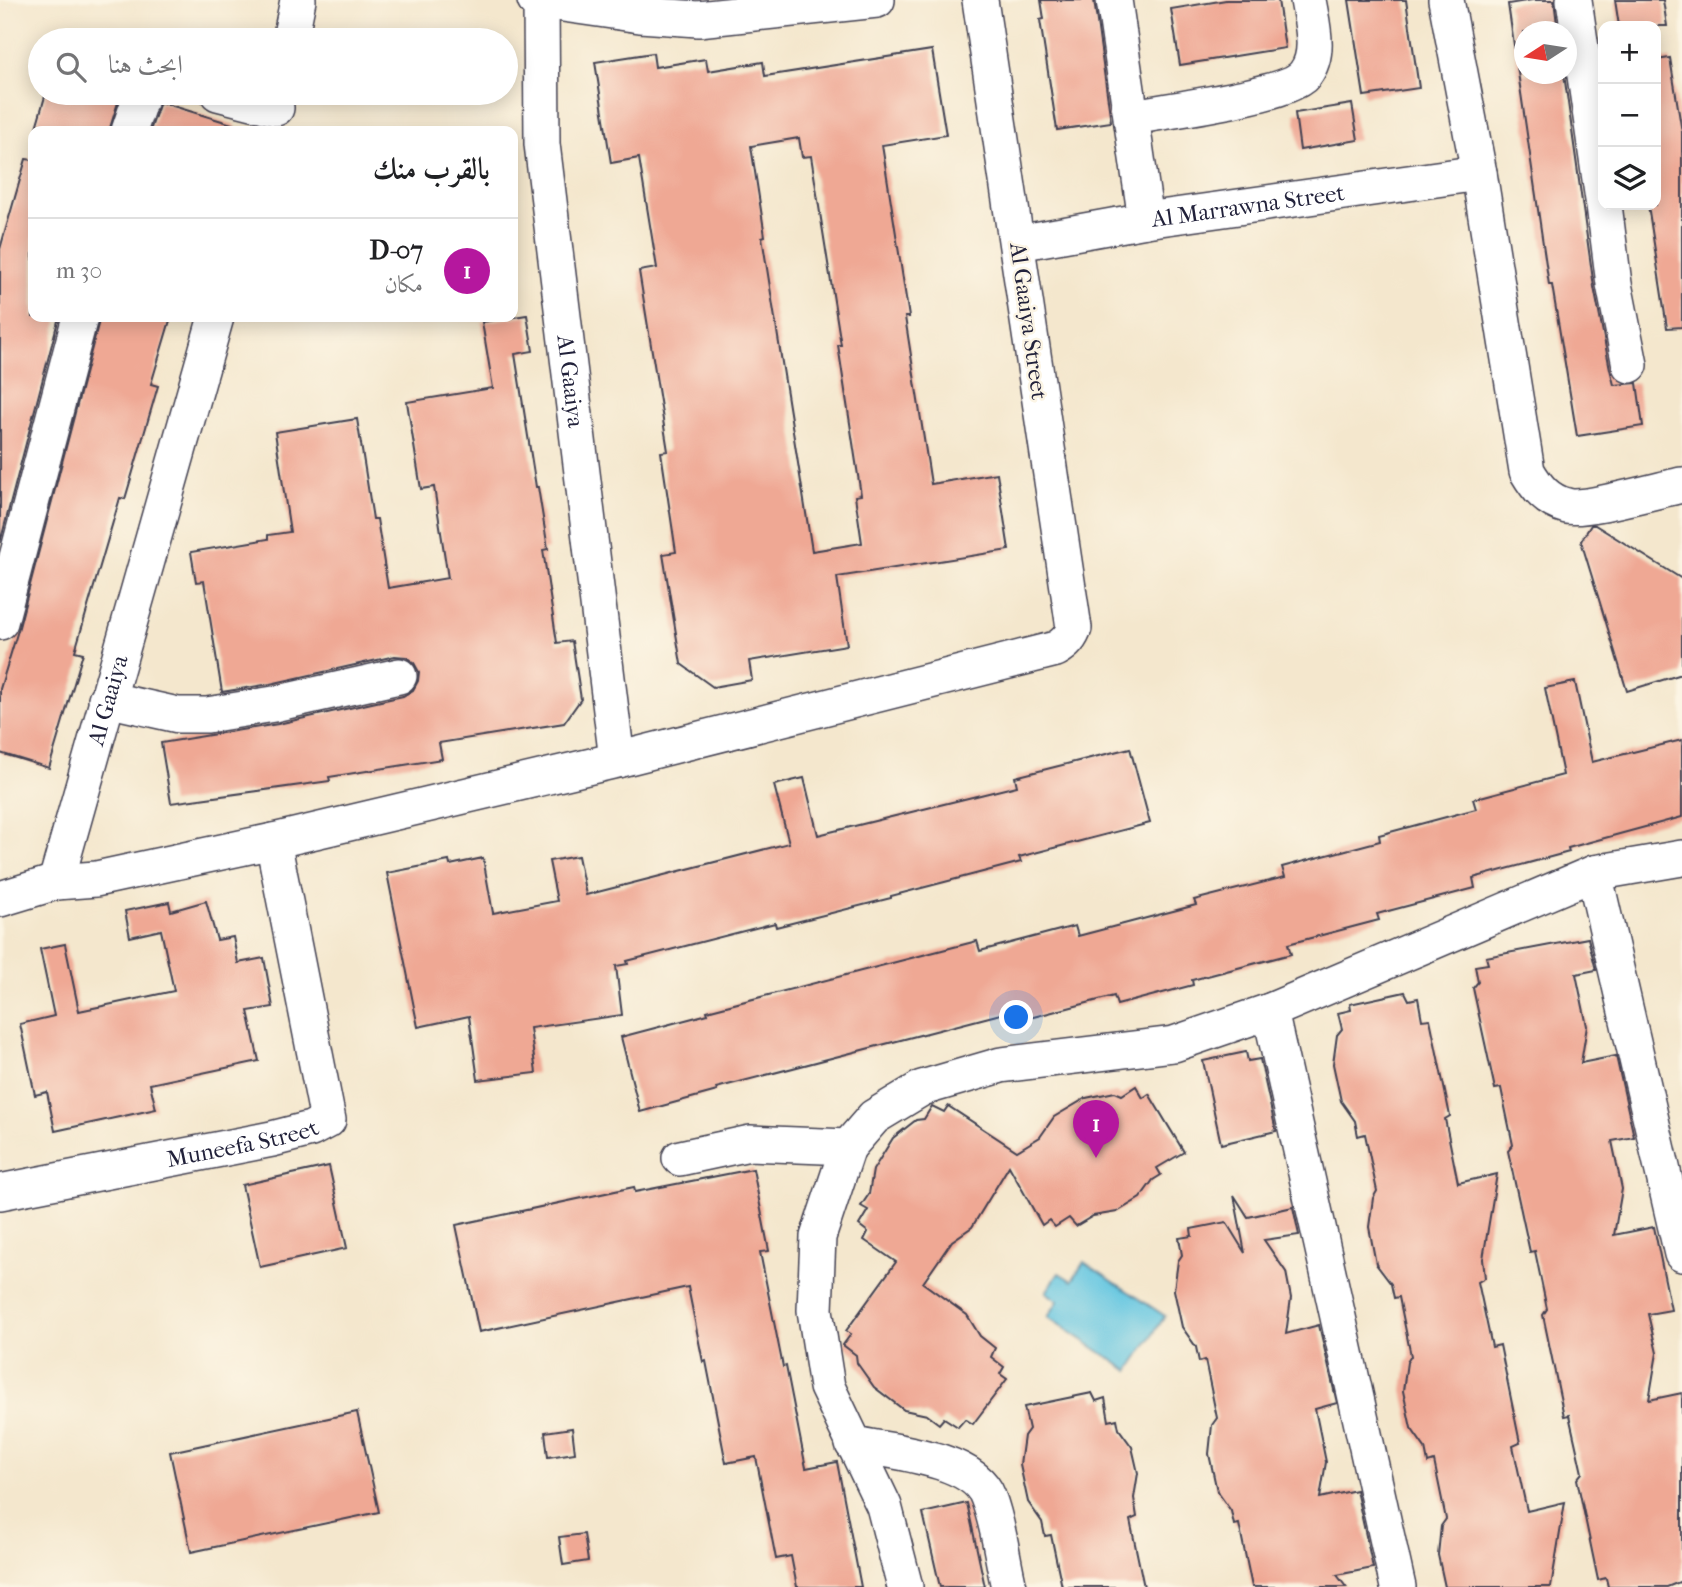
<!DOCTYPE html>
<html lang="ar">
<meta charset="utf-8">
<style>
body{margin:0;font-family:"IM FELL French Canon",Amiri,serif;background:#f2f2f2;color:#202124;direction:rtl}
.controls{position:absolute;right:21px;top:21px;display:grid;overflow:hidden;border-radius:14px;box-shadow:0 4px 18px #0003}
.controls button{width:63px;height:63px;display:grid;place-items:center;padding:0;border:0;border-bottom:2px solid #e0e0e0;background:#fff;color:#202124;font:35px sans-serif}
.compass{position:absolute;left:1514px;top:21px;width:63px;height:63px;border-radius:50%;background:#fff;box-shadow:0 4px 18px #0003;rotate:258deg}
.you{position:absolute;left:1017px;top:1018px;width:24px;height:24px;margin:-18px;border:5px solid #fff;border-radius:50%;background:#1a73e8;box-shadow:0 0 0 10px #1a73e833}
.badge{display:grid;place-items:center;width:46px;height:46px;border-radius:50%;background:#b5179e;color:#fff;font-size:23px;font-weight:700}
.pin{position:absolute;translate:-50% -58px;filter:drop-shadow(0 2px 4px #0008)}
.pin::after{content:'';position:absolute;top:37px;width:24px;height:21px;background:inherit;clip-path:polygon(0 0,100% 0,50% 100%)}
.list{margin:0;padding:0;list-style:none}
h2{display:flex;justify-content:space-between;align-items:center;height:91px;margin:0;padding:0 28px;font-size:30px}
h2 small{font-size:23px;font-weight:400;color:#757577}
.list li{display:grid;grid-template-columns:46px 1fr auto;gap:21px;align-items:center;box-sizing:border-box;height:105px;padding:0 28px;border-top:2px solid #e0e0e0}
.list b{display:block;font-size:26px;white-space:nowrap}
.list p{margin:0;font-size:23px;white-space:nowrap;color:#757577}
.list em{font-size:23px;font-style:normal;color:#757577}
.icon{flex:none;width:38px;height:38px;fill:none;stroke:currentColor;stroke-width:2;stroke-linecap:round;stroke-linejoin:round}
.map{position:relative;flex:none;width:1682px;height:1587px;overflow:hidden;direction:ltr}
.search{position:absolute;background:#fff;box-shadow:0 4px 18px #0003;left:28px;top:28px;width:490px;height:77px;display:flex;align-items:center;gap:18px;box-sizing:border-box;padding:0 24px;border-radius:38px;color:#757577;font-size:26px}
.panel{position:absolute;background:#fff;box-shadow:0 4px 18px #0003;left:28px;top:126px;width:490px;height:196px;border-radius:14px;direction:rtl}
.map>svg:first-child{display:block}
.water{fill:#63c6e1;stroke:#42748e;stroke-width:2}
.building{fill:#efa894;fill-rule:evenodd}
.lines{fill:none;stroke-linecap:round;stroke-linejoin:round}
.street-casing{stroke:#424051;stroke-width:38}
.street{stroke:#fff;stroke-width:35}
.labels{text-anchor:middle;stroke-width:5;stroke-linejoin:round;paint-order:stroke}
.street-label{font-size:23px;fill:#22223b;stroke:#fcf5e5}
</style>
<div class="map">
<svg width="1682" height="1587" viewBox="0 0 1682 1587">
<rect width="100%" height="100%" fill="#fcf5e5"/>
<filter id="ink" filterUnits="userSpaceOnUse"><feTurbulence type="fractalNoise" baseFrequency=".0143" numOctaves="2"/><feDisplacementMap in="SourceGraphic" scale="14" xChannelSelector="R" yChannelSelector="G"/><feConvolveMatrix kernelMatrix="1 2 1 2 8 2 1 2 1" color-interpolation-filters="sRGB"/></filter>
<filter id="wash" filterUnits="userSpaceOnUse"><feTurbulence type="fractalNoise" baseFrequency=".00686" numOctaves="4" result="noise"/><feDisplacementMap in="SourceGraphic" scale="28" xChannelSelector="R" yChannelSelector="G"/><feGaussianBlur stdDeviation="1.57" result="paint"/><feColorMatrix in="noise" values="0 0 0 0 0 0 0 0 0 0 0 0 0 0 0 0 0 1.4 0 .05"/><feComposite in="paint" operator="in"/></filter>
<g filter="url(#wash)">
<rect width="100%" height="100%" fill="#f4e7cd"/>
<!-- water -->
<polygon class="water" points="1084,1262 1165,1316 1129,1371 1048,1317 1058,1301 1046,1292 1059,1273 1072,1281"/>
<g id="blocks">
<!-- building -->
<g class="building">
<polygon points="1041,0 1094,0 1111,122 1057,130 1040,20 1044,19"/>
<polygon points="1226,0 1278,0 1285,48 1180,65 1171,9"/>
<polygon points="1349,0 1406,0 1419,88 1364,96"/>
<polygon points="1532,0 1554,0 1558,32 1524,32 1524,74 1564,74 1594,287 1610,369 1614,385 1637,383 1643,426 1577,436 1552,285 1549,285 1508,4"/>
<polygon points="1615,0 1663,0 1667,26 1619,26"/>
<path d="M932,50L946,135L882,145L909,317H905L931,484L997,473L1009,550L837,577L847,645L749,661L752,680L713,687L681,664L663,554L676,552L661,452L668,451L639,271L657,268L639,158L611,163L595,62L653,53L655,67L706,59L708,71L763,62L765,76ZM799,138L802,157L811,156L841,345H838L861,495L855,496L862,543L812,551L762,237L765,236L751,146Z"/>
<polygon points="1670,58 1682,132 1682,327 1667,328 1648,205 1656,205 1656,60"/>
<polygon points="46,93 111,93 120,96 109,131 35,131"/>
<polygon points="160,102 235,125 234,131 150,131"/>
<polygon points="1352,104 1358,140 1300,150 1295,113"/>
<polygon points="26,159 33,160 33,317 59,317 0,543 0,249"/>
<polygon points="527,315 533,351 515,354 536,487 538,487 548,549 543,550 557,643 572,641 581,699 564,723 439,743 442,759 329,777 330,781 171,803 161,743 278,724 403,696 413,690 418,681 419,672 414,663 406,657 395,656 270,684 222,692 204,581 196,582 191,552 268,539 268,535 290,532 275,432 357,419 373,519 377,519 388,588 448,578 434,487 421,489 407,402 493,388 482,322"/>
<polygon points="100,317 171,317 151,384 158,386 125,499 120,498 75,651 83,653 49,768 0,753 0,689 19,627"/>
<polygon points="1591,525 1595,525 1682,579 1682,674 1627,691 1581,541"/>
<polygon points="1575,682 1592,762 1682,740 1682,817 1568,848 1569,852 1473,878 1475,888 1377,914 1379,920 1288,944 1291,954 1192,980 1193,985 1117,1005 1114,996 1018,1021 1016,1010 716,1088 717,1091 640,1112 621,1037 708,1014 707,1011 977,941 980,951 1075,926 1078,936 1196,905 1194,900 1285,877 1282,867 1380,841 1379,835 1476,809 1473,799 1563,775 1545,688"/>
<polygon points="1130,748 1150,823 1019,857 1021,862 891,896 891,898 776,927 775,923 627,961 628,964 616,966 622,1015 530,1028 536,1073 478,1080 469,1016 418,1027 387,873 449,861 450,865 483,858 493,913 557,901 549,861 578,856 586,895 789,843 774,785 804,778 818,835 1017,786 1015,777"/>
<polygon points="206,901 217,940 233,937 238,963 264,958 273,1007 248,1011 259,1061 150,1084 156,1109 55,1131 47,1092 35,1095 20,1024 54,1016 40,949 65,944 79,1011 174,991 161,930 130,937 125,911 169,902 171,911"/>
<polygon points="1588,938 1596,970 1576,974 1587,1026 1581,1063 1616,1056 1634,1137 1612,1141 1622,1189 1614,1235 1654,1227 1671,1310 1648,1314 1657,1353 1649,1400 1682,1393 1682,1581 1667,1587 1608,1587 1606,1578 1598,1580 1577,1479 1582,1473 1569,1415 1564,1416 1543,1315 1547,1309 1535,1251 1530,1252 1508,1151 1513,1145 1501,1088 1495,1089 1473,988 1478,982 1475,966 1488,964 1486,957"/>
<polygon points="1405,992 1409,1000 1418,998 1422,1020 1430,1019 1450,1116 1445,1119 1458,1183 1497,1174 1483,1259 1485,1278 1478,1282 1492,1347 1500,1345 1520,1443 1513,1446 1527,1511 1565,1502 1551,1587 1445,1587 1438,1555 1441,1526 1446,1519 1434,1461 1428,1463 1425,1448 1411,1428 1403,1391 1407,1362 1411,1356 1399,1297 1394,1298 1391,1284 1376,1264 1369,1227 1373,1198 1377,1191 1365,1134 1358,1136 1355,1121 1341,1101 1333,1064 1337,1035 1342,1029 1338,1013 1351,1010 1350,1004"/>
<polygon points="1246,1052 1248,1061 1260,1059 1276,1131 1221,1144 1203,1061"/>
<polygon points="1136,1086 1143,1098 1149,1094 1184,1152 1157,1168 1161,1175 1153,1180 1140,1198 1117,1212 1093,1216 1076,1226 1069,1218 1055,1227 1049,1220 1042,1225 1009,1166 972,1227 952,1241 923,1283 967,1315 980,1336 995,1348 991,1357 1004,1367 1000,1374 1007,1379 973,1424 965,1419 958,1427 944,1418 939,1424 927,1415 904,1410 874,1387 857,1363 856,1355 843,1345 851,1334 846,1331 896,1262 864,1240 868,1232 859,1225 868,1210 861,1206 869,1194 873,1170 893,1138 916,1120 924,1119 932,1106 944,1112 948,1106 1017,1151 1040,1137 1054,1117 1086,1098 1115,1092 1122,1095"/>
<polygon points="329,1166 347,1248 260,1267 242,1185"/>
<polygon points="753,1169 769,1251 760,1252 783,1367 786,1366 806,1468 837,1462 861,1587 797,1587 791,1556 776,1559 756,1457 726,1463 706,1361 703,1362 688,1287 479,1332 456,1225 634,1187 635,1192"/>
<polygon points="1234,1195 1248,1217 1293,1207 1299,1235 1264,1240 1286,1272 1291,1298 1286,1334 1319,1325 1337,1403 1315,1409 1326,1462 1320,1498 1356,1490 1373,1568 1337,1575 1346,1587 1252,1587 1239,1524 1234,1525 1231,1511 1217,1491 1209,1454 1212,1425 1217,1418 1205,1360 1199,1362 1196,1347 1182,1327 1174,1290 1178,1261 1182,1255 1179,1238 1192,1236 1191,1229 1226,1222 1245,1253"/>
<polygon points="1092,1393 1096,1401 1105,1398 1109,1421 1117,1419 1119,1429 1132,1447 1138,1473 1134,1498 1137,1517 1130,1520 1144,1587 1062,1587 1051,1535 1045,1536 1042,1522 1028,1502 1020,1465 1024,1436 1029,1429 1024,1407"/>
<polygon points="357,1412 379,1512 191,1552 170,1452"/>
<polygon points="572,1428 575,1453 548,1457 545,1432"/>
<polygon points="967,1503 985,1587 940,1587 923,1513"/>
<polygon points="584,1534 588,1561 563,1565 559,1537"/>
</g>
</g>
</g>
<g filter="url(#ink)">
<use href="#blocks" fill-opacity="0" stroke="#424051" stroke-width="2"/>
<g class="lines">
<defs>
<g id="street">
<polyline points="535,0 640,15 698,19 877,0"/>
<polyline points="1114,0 1146,220"/>
<path d="M1446,0L1479,173L1527,471C1537,488 1547,501 1567,506C1583,511 1661,489 1682,485"/>
<polyline points="1574,0 1603,200"/>
<path id="s1" d="M541,1L542,144L617,760"/>
<polyline points="290,40 298,0"/>
<polyline points="218,93 276,108"/>
<path d="M1132,117C1164,111 1288,96 1305,74C1321,53 1312,24 1308,0"/>
<polyline points="129,131 142,93"/>
<polyline points="1604,205 1614,284 1630,365"/>
<path id="s2" d="M1018,243L1146,220L1479,173"/>
<polyline points="0,622 80,317"/>
<polyline points="106,699 178,715 207,715 274,704 399,676"/>
<polyline points="1594,873 1682,1254"/>
<path id="s3" d="M56,882L216,317"/>
<path d="M0,899L56,882L96,879L273,841L617,760L1056,649C1065,644 1071,638 1074,628L980,0"/>
<polyline points="1270,1011 1398,1587"/>
<polyline points="848,1147 818,1237 815,1310 827,1387 884,1506 905,1587"/>
<polyline points="680,1158 750,1143 848,1147 874,1117 922,1088 1001,1065 1174,1044 1270,1011 1594,873 1682,858"/>
<path id="s4" d="M0,1192L272,1139L311,1129L328,1120L273,841"/>
<path d="M853,1444C890,1451 974,1458 988,1497C999,1525 1002,1558 1009,1587"/>
</g>
</defs>
<!-- street casing -->
<use href="#street" class="street-casing"/>
<!-- street -->
<use href="#street" class="street"/>
</g>
</g>
<g class="labels">
<!-- street labels -->
<g class="street-label">
<text dy="8" stroke="none"><textPath href="#s2" startOffset="233">Al Marrawna Street</textPath></text>
<text transform="translate(1029 321) rotate(82)" y="8">Al Gaaiya Street</text>
<text dy="8" stroke="none"><textPath href="#s1" startOffset="382">Al Gaaiya</textPath></text>
<text dy="8" stroke="none"><textPath href="#s3" startOffset="189">Al Gaaiya</textPath></text>
<text dy="8" stroke="none"><textPath href="#s4" startOffset="247">Muneefa Street</textPath></text>
</g>
</g>
</svg>
<div class="controls">
<button>+</button>
<button>−</button>
<button><svg class="icon" aria-label="layers" viewBox="0 0 24 24"><path d="M12 4l9 5-9 5-9-5zM3 14l9 5 9-5"/></svg></button>
</div>
<svg class="compass" viewBox="-18 -18 36 36"><path d="M0-13l5 13h-10z" fill="#e53935"/><path d="M0 13l5-13h-10z" fill="#757577"/></svg>
<div class="you"></div>
<div class="pin badge" style="left:1096px;top:1158px">1</div>
<div class="search"><svg class="icon" aria-label="search" viewBox="0 0 24 24"><circle cx="10" cy="10" r="6"/><path d="M15 15l6 6"/></svg>ابحث هنا</div>
<section class="panel">
<h2>بالقرب منك<small></small></h2>
<ul class="list">
<li><span class="badge">1</span><div><b>D-07</b><p>مكان</p></div><em>30 m</em></li>
</ul>
</section>
</div>
